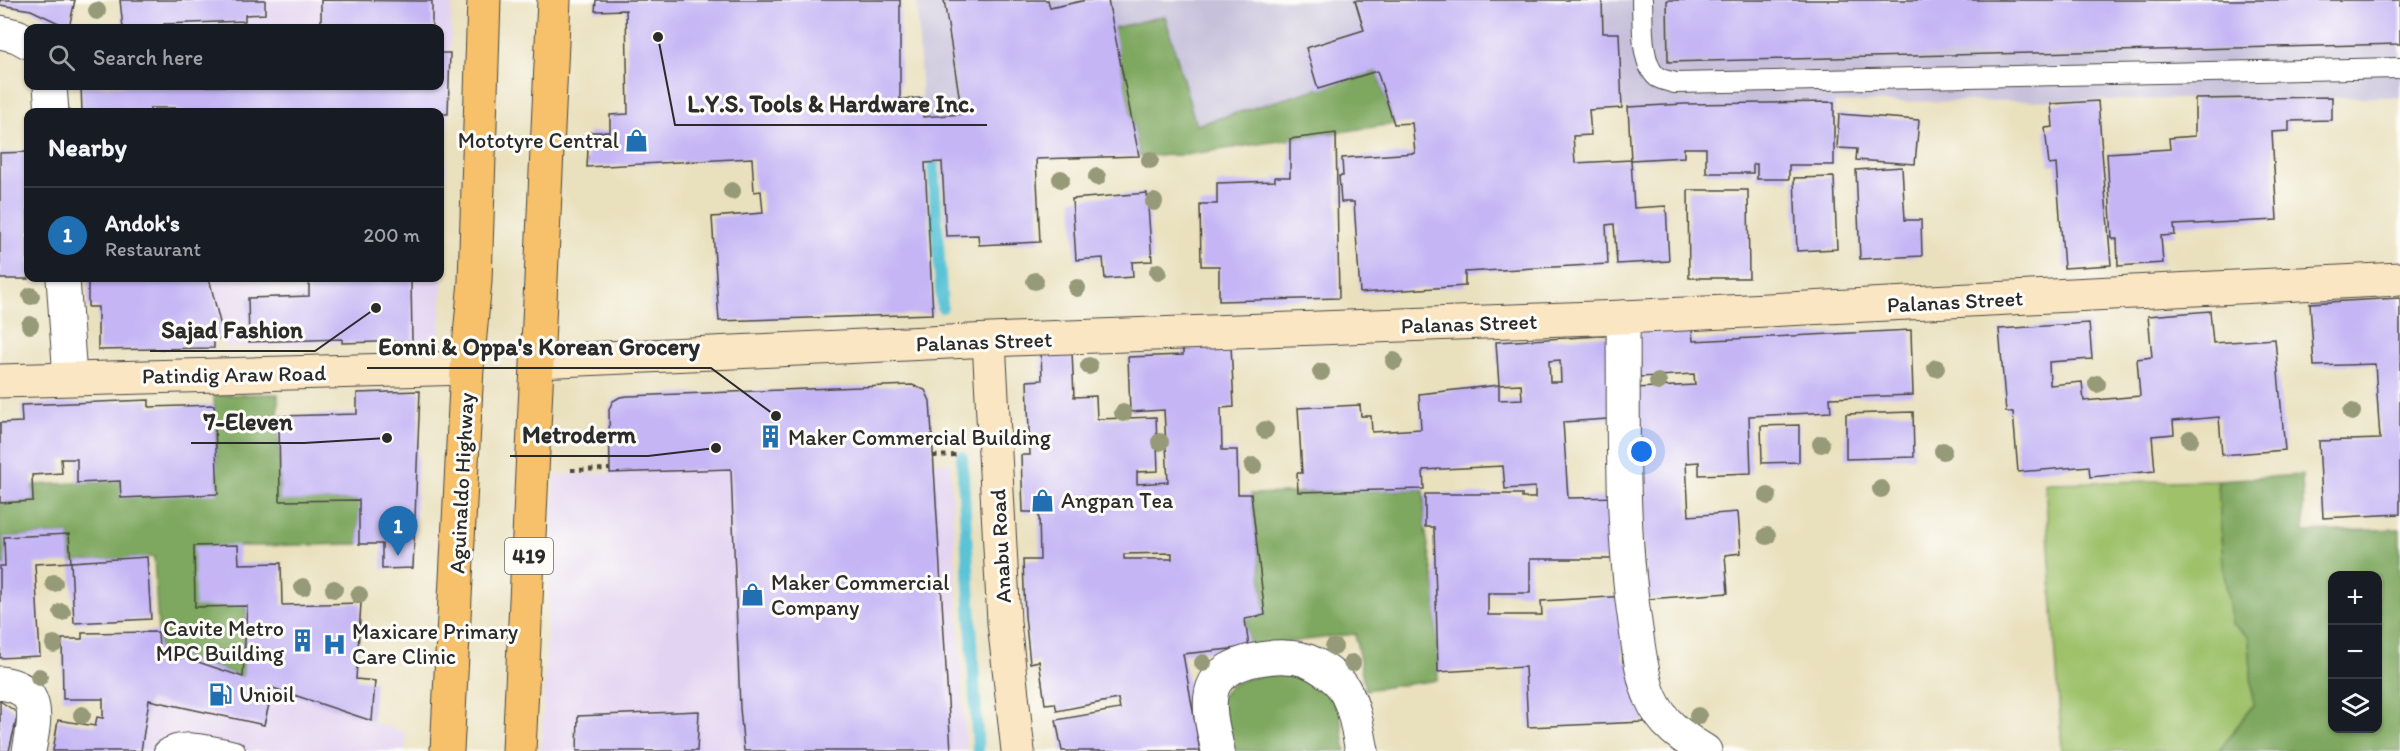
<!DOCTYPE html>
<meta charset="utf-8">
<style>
body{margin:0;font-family:Itim,sans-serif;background:#242831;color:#f1f3f6}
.controls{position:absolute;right:18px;bottom:18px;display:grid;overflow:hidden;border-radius:12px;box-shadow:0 2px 4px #0004}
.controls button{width:54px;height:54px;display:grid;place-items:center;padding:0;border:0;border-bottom:2px solid #363941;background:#171b24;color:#f1f3f6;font:30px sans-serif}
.you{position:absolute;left:1642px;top:452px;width:21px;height:21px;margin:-15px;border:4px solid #fff;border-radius:50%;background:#1a73e8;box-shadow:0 0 0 9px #1a73e833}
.badge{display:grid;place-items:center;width:39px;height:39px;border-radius:50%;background:#1f6fb2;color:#fff;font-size:20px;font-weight:700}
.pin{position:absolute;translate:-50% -50px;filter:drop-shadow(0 2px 3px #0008)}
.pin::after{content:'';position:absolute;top:32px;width:21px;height:18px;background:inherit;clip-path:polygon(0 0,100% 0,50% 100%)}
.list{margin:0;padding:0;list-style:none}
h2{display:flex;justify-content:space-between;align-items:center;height:78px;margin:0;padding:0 24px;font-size:26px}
h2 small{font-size:20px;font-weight:400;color:#9ea1a6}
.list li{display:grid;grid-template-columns:39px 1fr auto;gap:18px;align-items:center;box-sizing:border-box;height:96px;padding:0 24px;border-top:2px solid #363941}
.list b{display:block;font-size:22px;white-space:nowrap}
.list p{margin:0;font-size:20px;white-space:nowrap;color:#9ea1a6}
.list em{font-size:20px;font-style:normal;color:#9ea1a6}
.icon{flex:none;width:33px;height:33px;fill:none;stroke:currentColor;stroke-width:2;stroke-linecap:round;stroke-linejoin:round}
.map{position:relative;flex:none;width:2400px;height:751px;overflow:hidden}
.search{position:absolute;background:#171b24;box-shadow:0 2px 4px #0004;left:24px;top:24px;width:420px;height:66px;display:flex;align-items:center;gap:15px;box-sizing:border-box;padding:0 21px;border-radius:12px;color:#9ea1a6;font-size:22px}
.panel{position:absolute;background:#171b24;box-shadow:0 2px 4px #0004;left:24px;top:108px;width:420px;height:174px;border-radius:12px}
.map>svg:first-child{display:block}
.built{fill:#e3d3f2}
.industrial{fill:#c6c0da}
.green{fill:#9ec16a;stroke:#64764a;stroke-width:1.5}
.forest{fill:#7ea75e;stroke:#546944;stroke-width:1.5;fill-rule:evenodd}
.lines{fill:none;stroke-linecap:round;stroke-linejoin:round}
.stream{stroke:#5ac3d6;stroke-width:12}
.building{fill:#c5b5f5;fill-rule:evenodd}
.lane-casing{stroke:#484641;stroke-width:22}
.street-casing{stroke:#484641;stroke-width:35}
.secondary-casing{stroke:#484641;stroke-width:35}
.highway-casing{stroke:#484641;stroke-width:35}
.path{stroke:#484641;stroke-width:4;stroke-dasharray:4.5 4.5;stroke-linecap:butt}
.lane{stroke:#fff;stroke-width:20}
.street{stroke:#fff;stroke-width:33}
.secondary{stroke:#fbe6c4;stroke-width:33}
.highway{stroke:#f6c16b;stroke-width:33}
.tree{fill:#969a79}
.labels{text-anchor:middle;stroke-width:6;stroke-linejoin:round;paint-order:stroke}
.shield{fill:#fdfcf7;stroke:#6a6a68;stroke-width:1.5}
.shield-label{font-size:21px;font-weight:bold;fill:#2b2b2b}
.poi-label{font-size:22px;fill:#2b2b2b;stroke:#fdfcf7;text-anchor:start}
.street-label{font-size:22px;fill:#2b2b2b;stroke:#fdfcf7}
.leader{fill:none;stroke:#2b2b2b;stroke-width:2}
.callout-dot{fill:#2b2b2b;stroke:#fdfcf7;stroke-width:2}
.callout-label{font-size:24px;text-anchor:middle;font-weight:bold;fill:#2b2b2b;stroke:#fdfcf7;stroke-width:6;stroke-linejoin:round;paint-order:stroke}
</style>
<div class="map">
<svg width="2400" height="751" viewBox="0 0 2400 751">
<rect width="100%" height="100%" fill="#fdfcf7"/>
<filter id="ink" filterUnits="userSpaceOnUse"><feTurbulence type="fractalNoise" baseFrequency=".0167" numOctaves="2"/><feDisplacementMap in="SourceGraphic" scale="12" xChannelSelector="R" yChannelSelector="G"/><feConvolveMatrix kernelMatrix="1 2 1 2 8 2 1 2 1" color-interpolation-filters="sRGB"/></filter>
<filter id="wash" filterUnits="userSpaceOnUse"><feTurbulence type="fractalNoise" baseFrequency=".008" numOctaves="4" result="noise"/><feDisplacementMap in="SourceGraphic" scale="24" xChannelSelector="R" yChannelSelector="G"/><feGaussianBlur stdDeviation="1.35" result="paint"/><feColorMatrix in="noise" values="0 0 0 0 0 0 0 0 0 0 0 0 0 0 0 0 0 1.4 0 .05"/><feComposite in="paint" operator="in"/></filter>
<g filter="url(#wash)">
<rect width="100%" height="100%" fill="#e9e0bd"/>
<!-- built -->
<g class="built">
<polygon points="160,0 452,0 440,340 226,348 209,278 440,278 440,112 177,112 173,86 440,86 440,28 164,28"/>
<polygon points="950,462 966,751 541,751 555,475"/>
<polygon points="159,649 406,733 405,751 141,751"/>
</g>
<!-- industrial -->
<polygon class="industrial" points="917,0 2400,0 2400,97 1685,104 1394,124 1185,155 971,161 924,147"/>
<!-- green -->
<polygon class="green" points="2218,480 2223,567 2232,624 2249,637 2253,705 2219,751 2062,751 2045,483"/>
<!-- forest -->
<g class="forest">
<polygon points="1165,16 1196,125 1377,71 1394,124 1185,155 1139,156 1113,28"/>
<polygon points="278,394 280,500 359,500 359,544 194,547 247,606 243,677 159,649 154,557 71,562 69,534 4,537 5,566 0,566 0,503 33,501 33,485 120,481 121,498 218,493 214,395"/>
<path d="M2302,475L2304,532L2400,529V751H2219L2253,705L2249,637L2232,624L2223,567L2218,480ZM2332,576H2378V728H2332Z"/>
<polygon points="1424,489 1425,527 1436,593 1438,680 1365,690 1355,634 1249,647 1245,619 1265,615 1251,494"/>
<path d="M1297,673C1345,694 1337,704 1346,751H1225C1224,741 1219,707 1221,699C1229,674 1275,674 1297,673Z"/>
</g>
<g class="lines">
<!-- stream -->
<g class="stream">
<polyline points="933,163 942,307"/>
<polyline points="962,457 978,751"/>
</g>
</g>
<g id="blocks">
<!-- building -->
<g class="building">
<polygon points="0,0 75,0 69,28 31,10 0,5"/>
<polygon points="120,0 265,0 265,14 245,15 245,21 164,24 164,28 123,28"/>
<polygon points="321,0 432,1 432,28 321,28"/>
<polygon points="596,0 900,0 900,99 922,98 923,117 962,114 944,0 1048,0 1050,8 1086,0 1108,0 1139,156 1036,159 1040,242 979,245 978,235 946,236 942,162 925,163 933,314 719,321 712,217 763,213 761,191 754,192 752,158 587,167 589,132 610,132 610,115 628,114 626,10 595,11"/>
<polygon points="1355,0 1602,0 1603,33 1619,33 1622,108 1589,110 1591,135 1573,136 1575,163 1631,160 1628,107 1685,104 1834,102 1834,165 1789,165 1789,179 1757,179 1757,164 1753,164 1753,173 1706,173 1706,148 1684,148 1684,157 1631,160 1634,208 1666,206 1669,261 1617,264 1614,224 1606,225 1608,264 1465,272 1465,286 1360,293 1354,202 1341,202 1339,176 1343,176 1342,158 1415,153 1412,123 1394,124 1377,71 1318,89 1306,48 1364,30"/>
<polygon points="1667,0 2400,0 2400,44 1668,62"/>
<polygon points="440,53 450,53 448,114 177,112 176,108 150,108 150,112 82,112 81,86 440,86"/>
<polygon points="2332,97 2332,120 2289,121 2289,131 2272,132 2277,220 2174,225 2175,235 2161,236 2163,263 2118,266 2117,239 2112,239 2107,153 2170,149 2169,138 2195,136 2195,99"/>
<polygon points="2098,101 2111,265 2064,268 2056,164 2049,165 2045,128 2053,127 2051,104"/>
<polygon points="1839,114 1919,120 1915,164 1856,160 1857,149 1837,148"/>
<polygon points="1336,133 1339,298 1219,301 1219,266 1201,266 1200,204 1217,204 1217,183 1275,181 1275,177 1290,177 1290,139"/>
<polygon points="28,152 28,279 0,279 0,153"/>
<polygon points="1902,167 1905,220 1921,220 1922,256 1860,259 1856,170"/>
<polygon points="1834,177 1837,249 1797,251 1794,178"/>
<polygon points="1688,190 1748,190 1749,278 1689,278"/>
<polygon points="1147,193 1152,261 1132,262 1133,277 1105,279 1103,258 1076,260 1072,199"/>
<polygon points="88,278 209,278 224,339 214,339 214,348 98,350 98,307 88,307"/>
<polygon points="309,278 411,278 412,341 342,343 342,339 249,342 248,298 309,296"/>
<polygon points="2400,298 2400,514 2323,518 2319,441 2380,439 2375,364 2314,366 2310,303"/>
<polygon points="2210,311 2213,343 2275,339 2285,450 2222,455 2219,417 2173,421 2174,434 2152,436 2155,471 2090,477 2089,466 2018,472 2013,412 2006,412 1999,329 2089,323 2092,359 2049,362 2050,385 2082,382 2084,401 2140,396 2137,359 2152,357 2148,316"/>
<polygon points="1692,329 1693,341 1911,330 1913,395 1830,398 1831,412 1749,416 1751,473 1699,475 1699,462 1686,463 1689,516 1738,512 1741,553 1725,555 1728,593 1648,599 1641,518 1635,388 1695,385 1694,374 1640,377 1638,332"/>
<path d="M1618,335L1623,418L1563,422L1568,498L1623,497V559H1530V593H1488V615H1542L1541,601L1627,596L1622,642L1623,662L1641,660L1644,722L1528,727L1525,667L1438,672L1434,527H1425V494H1522V498H1535V487L1505,489L1503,466L1423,470L1424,489L1298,492L1297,473H1302L1298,408L1360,405L1361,416H1371L1372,432L1421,429L1419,394L1499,385L1496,342ZM1560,360L1561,382H1550L1549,361ZM1521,384L1522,399L1499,400V385Z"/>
<path d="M1231,345L1234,407L1221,408L1222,450H1237L1238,494H1251L1265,615L1245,619L1249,647L1183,654L1200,751H1062L1056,720L1120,709L1118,699L1057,711L1055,703L1045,704L1039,661L1030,663L1025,616L1023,560H1040L1039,512H1023L1021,455H1030L1027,381L1042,380L1041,352L1072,351L1074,397L1096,396L1097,419L1156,417L1158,471L1137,472V484L1168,482L1164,410L1130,412L1128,357L1183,355V348ZM1172,553V559H1124V554Z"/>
<polygon points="912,385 925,390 930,401 951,751 744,751 740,708 731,469 610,473 609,409 613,401 620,397 628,396"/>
<polygon points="420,391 413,568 382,569 382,544 359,544 359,500 280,501 279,416 357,414 357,393"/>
<polygon points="149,400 149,407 214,405 218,494 121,498 120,481 77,483 77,459 61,459 62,473 32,475 33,501 0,503 0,423 22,422 21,405"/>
<polygon points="1913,412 1914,457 1846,459 1846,414"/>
<polygon points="1799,425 1799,462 1762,463 1761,426"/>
<polygon points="69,534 71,562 35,564 40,656 0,658 0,566 5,566 4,537"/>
<polygon points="238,545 239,564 281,563 282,605 361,603 356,679 375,681 372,721 273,688 264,725 149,700 141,751 53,751 58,720 95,726 97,717 103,718 103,699 63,699 62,639 82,639 82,633 158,632 159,649 243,677 247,606 195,607 194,546"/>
<polygon points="147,557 151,619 74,623 71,562"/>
<polygon points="0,701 18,713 9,751 0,751"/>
<polygon points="699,711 697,751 577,751 578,716"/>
</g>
</g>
</g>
<g filter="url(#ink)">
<use href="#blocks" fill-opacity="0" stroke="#484641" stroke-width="1.5"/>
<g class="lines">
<defs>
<g id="lane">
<path d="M1642,0C1643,20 1640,63 1657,77C1661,80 1669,81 1675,83L2400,68"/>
<path d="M164,751C183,736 213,747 235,751"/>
</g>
<g id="street">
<polyline points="0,32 17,36 28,42"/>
<polyline points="50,86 52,112"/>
<polyline points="63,278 70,378"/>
<path d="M1623,317C1624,419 1620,522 1635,622C1638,644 1642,680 1651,698C1662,724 1682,737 1705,751"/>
<path d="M0,683C43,688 35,719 29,751"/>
<path d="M1218,751C1214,732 1206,706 1213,687C1223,659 1284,651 1308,661C1320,666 1338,678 1344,689C1355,707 1358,731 1362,751"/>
</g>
<g id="secondary">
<polyline points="989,341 1004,622 1018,751"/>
<polyline points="538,361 1013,339 1623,317 2400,279"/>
<polyline points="0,381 467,368"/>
</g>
<g id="highway">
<polyline points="447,751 467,368 475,281 484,0"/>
<polyline points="519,751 554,0"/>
</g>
</defs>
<!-- lane casing -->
<use href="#lane" class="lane-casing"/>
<!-- street casing -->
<use href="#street" class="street-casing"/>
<!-- secondary casing -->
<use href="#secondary" class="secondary-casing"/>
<!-- highway casing -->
<use href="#highway" class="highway-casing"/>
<!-- path -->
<g class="path">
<polyline points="933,456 956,455"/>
<polyline points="571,470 610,469"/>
</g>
<!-- lane -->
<use href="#lane" class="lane"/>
<!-- street -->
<use href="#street" class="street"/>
<!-- secondary -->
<use href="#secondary" class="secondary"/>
<!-- highway -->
<use href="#highway" class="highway"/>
</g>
<!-- trees -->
<g class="tree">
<circle cx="97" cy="11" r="9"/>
<circle cx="1150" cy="160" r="9"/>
<circle cx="1097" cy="177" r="9"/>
<circle cx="1061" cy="179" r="9"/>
<circle cx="732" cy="191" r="9"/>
<circle cx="1154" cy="202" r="9"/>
<circle cx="1158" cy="272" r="9"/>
<circle cx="1035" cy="281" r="9"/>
<circle cx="1077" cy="288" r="9"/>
<circle cx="31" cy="296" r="9"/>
<circle cx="30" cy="325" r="9"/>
<circle cx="1394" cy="361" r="9"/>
<circle cx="1089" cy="366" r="9"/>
<circle cx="1936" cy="368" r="9"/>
<circle cx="1321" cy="372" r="9"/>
<circle cx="1658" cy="382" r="9"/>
<circle cx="2097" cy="384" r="9"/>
<circle cx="2352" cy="412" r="9"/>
<circle cx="1123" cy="413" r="9"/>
<circle cx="1265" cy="430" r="9"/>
<circle cx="2190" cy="439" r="9"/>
<circle cx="1160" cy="442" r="9"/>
<circle cx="1821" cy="444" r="9"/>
<circle cx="1943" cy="451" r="9"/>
<circle cx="1253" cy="466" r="9"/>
<circle cx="1881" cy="489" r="9"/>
<circle cx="1768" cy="496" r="9"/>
<circle cx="1767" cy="536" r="9"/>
<circle cx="54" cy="583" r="9"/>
<circle cx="303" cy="587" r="9"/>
<circle cx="334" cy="589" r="9"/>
<circle cx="359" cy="595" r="9"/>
<circle cx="62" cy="612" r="9"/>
<circle cx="54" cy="644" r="9"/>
<circle cx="1334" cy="647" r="9"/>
<circle cx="1203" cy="663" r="9"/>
<circle cx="1352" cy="663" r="9"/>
<circle cx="39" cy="677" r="9"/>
<circle cx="82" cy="715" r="9"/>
<circle cx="1698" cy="716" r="9"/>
</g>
</g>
<!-- icons -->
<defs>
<symbol id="shop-bare" viewBox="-9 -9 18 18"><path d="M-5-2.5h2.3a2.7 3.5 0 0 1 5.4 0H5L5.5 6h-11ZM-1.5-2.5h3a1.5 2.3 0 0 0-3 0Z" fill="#1f6fb2" stroke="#fdfcf7" stroke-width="2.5" paint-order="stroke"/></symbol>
<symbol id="building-bare" viewBox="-9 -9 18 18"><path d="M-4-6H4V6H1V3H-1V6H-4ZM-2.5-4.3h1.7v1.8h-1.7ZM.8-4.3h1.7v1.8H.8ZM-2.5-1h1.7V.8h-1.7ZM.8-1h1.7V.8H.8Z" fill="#1f6fb2" stroke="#fdfcf7" stroke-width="2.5" paint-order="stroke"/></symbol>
<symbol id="hospital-bare" viewBox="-9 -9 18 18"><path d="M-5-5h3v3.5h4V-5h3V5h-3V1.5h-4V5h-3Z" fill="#1f6fb2" stroke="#fdfcf7" stroke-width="2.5" paint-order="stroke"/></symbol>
<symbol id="fuel-bare" viewBox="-9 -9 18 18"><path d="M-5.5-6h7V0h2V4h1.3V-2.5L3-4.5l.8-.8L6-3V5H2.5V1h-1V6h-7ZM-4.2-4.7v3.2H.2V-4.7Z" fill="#1f6fb2" stroke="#fdfcf7" stroke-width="2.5" paint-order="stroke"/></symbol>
</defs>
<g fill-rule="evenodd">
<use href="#shop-bare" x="620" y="124" width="33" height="33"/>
<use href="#building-bare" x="754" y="420" width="33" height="33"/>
<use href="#shop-bare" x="1026" y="484" width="33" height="33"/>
<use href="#shop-bare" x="736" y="578" width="33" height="33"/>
<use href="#building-bare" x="286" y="624" width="33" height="33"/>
<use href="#hospital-bare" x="318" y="628" width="33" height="33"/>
<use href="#fuel-bare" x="204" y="678" width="33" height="33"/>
</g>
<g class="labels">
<!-- shield labels -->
<rect class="shield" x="505" y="538" width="48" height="36" rx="4.5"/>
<g class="shield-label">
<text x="529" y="563">419</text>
</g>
<!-- poi labels -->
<g class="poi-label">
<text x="619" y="148" text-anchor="end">Mototyre Central</text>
<text x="788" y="445">Maker Commercial Building</text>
<text x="1061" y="508">Angpan Tea</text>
<text x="771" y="590">Maker Commercial<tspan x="771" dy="25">Company</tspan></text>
<text x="284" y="636" text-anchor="end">Cavite Metro<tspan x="284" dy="25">MPC Building</tspan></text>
<text x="352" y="639">Maxicare Primary<tspan x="352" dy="25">Care Clinic</tspan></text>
<text x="239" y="702">Unioil</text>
</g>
<!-- street labels -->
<g class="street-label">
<text transform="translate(1955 301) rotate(-3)" y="8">Palanas Street</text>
<text transform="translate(1469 323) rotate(-2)" y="8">Palanas Street</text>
<text transform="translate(984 341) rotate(-2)" y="8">Palanas Street</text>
<text transform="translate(234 374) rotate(-1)" y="8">Patindig Araw Road</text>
<text transform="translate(461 483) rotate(-87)" y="8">Aguinaldo Highway</text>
<text transform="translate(1000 546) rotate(-93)" y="8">Anabu Road</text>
</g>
</g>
<!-- callouts -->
<path class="leader" d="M658 37L675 125H987M376 308L315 351H150M776 416L711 368H367M387 438L304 443H191M716 448L648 456H510"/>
<g class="callout-dot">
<circle cx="658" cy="37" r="6"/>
<circle cx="376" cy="308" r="6"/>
<circle cx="776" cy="416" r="6"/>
<circle cx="387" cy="438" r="6"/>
<circle cx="716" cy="448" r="6"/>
</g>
<g class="callout-label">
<text x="831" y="112">L.Y.S. Tools &amp; Hardware Inc.</text>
<text x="232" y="338">Sajad Fashion</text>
<text x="539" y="355">Eonni &amp; Oppa's Korean Grocery</text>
<text x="248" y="430">7-Eleven</text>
<text x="579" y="443">Metroderm</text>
</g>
</svg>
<div class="controls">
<button>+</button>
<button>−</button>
<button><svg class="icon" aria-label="layers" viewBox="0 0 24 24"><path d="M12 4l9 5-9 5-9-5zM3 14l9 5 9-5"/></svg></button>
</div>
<div class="you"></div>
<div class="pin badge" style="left:398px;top:556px">1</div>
<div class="search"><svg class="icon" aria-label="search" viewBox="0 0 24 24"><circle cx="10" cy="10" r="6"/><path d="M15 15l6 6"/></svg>Search here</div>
<section class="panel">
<h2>Nearby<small></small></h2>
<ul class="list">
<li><span class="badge">1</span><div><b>Andok's</b><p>Restaurant</p></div><em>200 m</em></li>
</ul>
</section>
</div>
